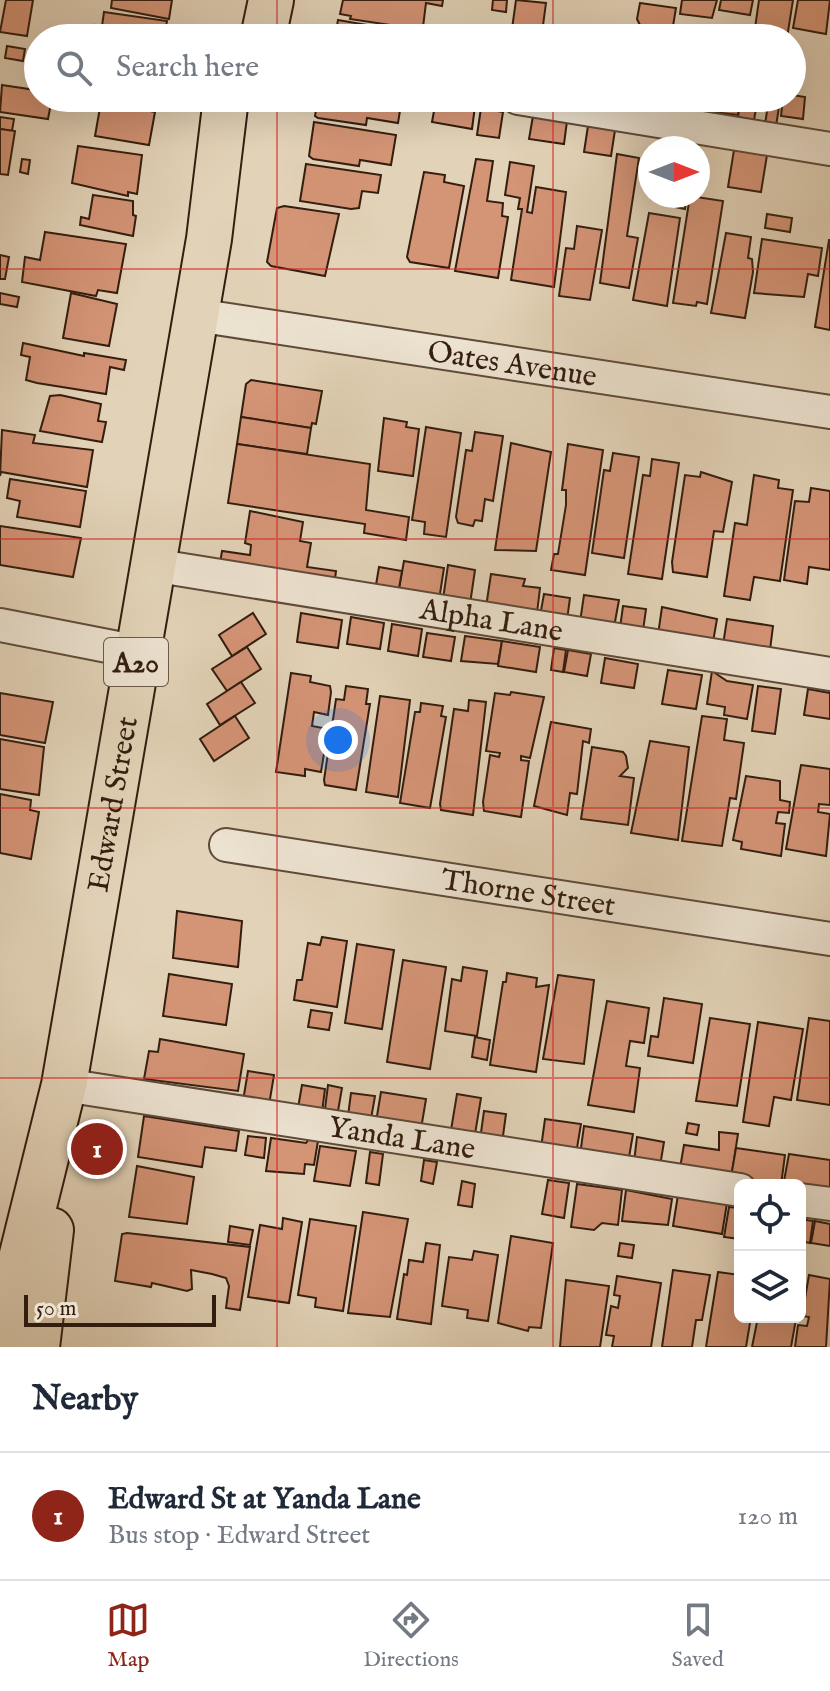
<!DOCTYPE html>
<meta charset="utf-8">
<style>
body{margin:0;font-family:"IM FELL English",serif;background:#f6f6f7;color:#1f2937}
.controls{position:absolute;right:24px;bottom:24px;display:grid;overflow:hidden;border-radius:12px;box-shadow:0 8px 32px #0002}
.controls button{width:72px;height:72px;display:grid;place-items:center;padding:0;border:0;border-bottom:2px solid #e0e1e3;background:#fff;color:#1f2937;font:40px sans-serif}
.compass{position:absolute;left:638px;top:136px;width:72px;height:72px;border-radius:50%;background:#fff;box-shadow:0 8px 32px #0002;rotate:90deg}
.scale{position:absolute;left:24px;bottom:20px;width:192px;box-sizing:border-box;padding-left:8px;border:4px solid #331d0f;border-top:0;font-size:22px;line-height:28px;white-space:nowrap;color:#331d0f;-webkit-text-stroke:6px #ece2d0;paint-order:stroke}
.you{position:absolute;left:338px;top:740px;width:28px;height:28px;margin:-20px;border:6px solid #fff;border-radius:50%;background:#1a73e8;box-shadow:0 0 0 12px #1a73e833}
.badge{display:grid;place-items:center;width:52px;height:52px;border-radius:50%;background:#8f2418;color:#fff;font-size:26px;font-weight:700}
.pin{position:absolute;translate:-50% -50%;border:4px solid #fff;box-shadow:0 2px 8px #0006}
.list{margin:0;padding:0;list-style:none}
h2{display:flex;justify-content:space-between;align-items:center;height:104px;margin:0;padding:0 32px;font-size:34px}
h2 small{font-size:26px;font-weight:400;color:#747a83}
.list li{display:grid;grid-template-columns:52px 1fr auto;gap:24px;align-items:center;box-sizing:border-box;height:128px;padding:0 32px;border-top:2px solid #e0e1e3}
.list b{display:block;font-size:30px;white-space:nowrap}
.list p{margin:0;font-size:26px;white-space:nowrap;color:#747a83}
.list em{font-size:26px;font-style:normal;color:#747a83}
.icon{flex:none;width:44px;height:44px;fill:none;stroke:currentColor;stroke-width:2;stroke-linecap:round;stroke-linejoin:round}
.map{position:relative;flex:none;width:830px;height:1347px;overflow:hidden}
.search{position:absolute;background:#fff;box-shadow:0 8px 32px #0002;left:24px;right:24px;top:24px;height:88px;display:flex;align-items:center;gap:20px;box-sizing:border-box;padding:0 28px;border-radius:44px;color:#747a83;font-size:30px}
.sheet{height:232px;background:#fff}
nav{display:flex;justify-content:space-around;align-items:center;box-sizing:border-box;height:112px;border-top:2px solid #e0e1e3;background:#fff;font-size:22px;color:#747a83}
nav a{display:grid;justify-items:center;gap:4px}
nav .on{color:#8f2418}
.map>svg:first-child{display:block}
.building{fill:#d49476;stroke:#331d0f;stroke-width:2}
.lines{fill:none;stroke-linecap:round;stroke-linejoin:round}
.minor-casing{stroke:#5f4a39;stroke-width:36}
.highway-casing{stroke:#331d0f;stroke-width:48}
.minor{stroke:#ece2d0;stroke-width:32}
.highway{stroke:#e2d2b7;stroke-width:44}
.grid{fill:none;stroke:#d62828;stroke-width:2;stroke-opacity:0.55}
.labels{text-anchor:middle;stroke-width:7;stroke-linejoin:round;paint-order:stroke}
.shield{fill:#ece2d0;stroke:#6a5849;stroke-width:2}
.shield-label{font-size:28px;font-weight:bold;fill:#331d0f}
.street-label{font-size:30px;fill:#331d0f;stroke:#ece2d0}
</style>
<div class="map">
<svg width="830" height="1347" viewBox="0 0 830 1347">
<rect width="100%" height="100%" fill="#e2d2b7"/>
<filter id="stains"><feTurbulence type="fractalNoise" baseFrequency=".0025" numOctaves="4"/><feColorMatrix values="0 0 0 0 .2 0 0 0 0 .09 0 0 0 0 .02 0 0 0 .5 -.17"/></filter>
<radialGradient id="worn" r=".72"><stop offset=".6" stop-color="#630" stop-opacity="0"/><stop offset="1" stop-color="#630" stop-opacity=".3"/></radialGradient>
<!-- building -->
<g class="building">
<polygon points="6,0 33,0 27,36 0,32"/>
<polygon points="112,0 172,0 169,19 111,8"/>
<polygon points="343,0 443,0 442,6 426,3 423,27 417,26 417,29 350,19 351,16 340,14"/>
<polygon points="493,0 507,0 506,12 492,10"/>
<polygon points="516,0 546,3 542,33 512,29"/>
<polygon points="682,0 717,0 712,18 680,14"/>
<polygon points="721,0 753,0 750,15 719,10"/>
<polygon points="759,0 793,0 787,38 754,35"/>
<polygon points="798,0 830,0 826,34 793,28"/>
<polygon points="640,3 676,8 671,38 641,38 642,29 637,19"/>
<polygon points="104,12 167,21 164,38 93,38 95,25 102,26"/>
<polygon points="338,20 408,32 407,38 335,38"/>
<polygon points="463,31 482,34 481,38 462,38"/>
<polygon points="7,46 25,49 23,61 5,58"/>
<polygon points="2,85 35,90 38,98 52,98 48,119 0,112"/>
<polygon points="792,95 805,97 803,119 781,116 783,98"/>
<polygon points="318,98 402,98 398,123 367,118 366,125 318,118 315,116"/>
<polygon points="664,98 681,98 680,106 664,103"/>
<polygon points="715,98 740,98 738,115 713,112"/>
<polygon points="741,98 758,98 754,120 738,117"/>
<polygon points="436,100 475,106 472,129 432,122"/>
<polygon points="101,102 155,112 149,145 95,136"/>
<polygon points="768,105 779,107 776,126 765,124"/>
<polygon points="481,108 503,112 499,138 477,135"/>
<polygon points="533,116 567,121 564,144 529,139"/>
<polygon points="0,117 14,119 12,131 0,129"/>
<polygon points="314,122 396,135 391,165 360,160 359,166 313,159 309,156"/>
<polygon points="588,126 615,130 611,156 584,152"/>
<polygon points="0,129 15,131 8,175 0,174"/>
<polygon points="661,134 694,138 692,148 658,148"/>
<polygon points="78,146 142,155 137,194 128,192 128,196 72,183"/>
<polygon points="734,150 767,155 761,192 728,187"/>
<polygon points="617,154 639,158 627,236 638,238 629,288 600,283"/>
<polygon points="22,159 30,160 28,174 20,172"/>
<polygon points="476,159 493,161 487,201 503,203 502,216 508,217 498,278 455,271"/>
<polygon points="510,162 534,166 527,212 532,213 536,187 566,192 554,287 511,280 522,209 518,209 520,198 505,195"/>
<polygon points="306,164 381,175 378,193 362,191 359,208 351,209 300,201"/>
<polygon points="424,172 445,175 444,182 464,186 449,268 410,262 407,257"/>
<polygon points="93,195 133,201 133,215 136,216 133,236 80,225 81,217 89,219"/>
<polygon points="672,196 687,196 685,209 670,206"/>
<polygon points="690,196 723,201 707,304 697,302 696,306 673,303"/>
<polygon points="284,206 339,214 325,276 271,266 267,262 277,208"/>
<polygon points="649,213 680,218 667,306 633,300"/>
<polygon points="767,214 792,218 790,232 765,228"/>
<polygon points="577,226 602,230 590,300 559,296 566,248 574,249"/>
<polygon points="45,232 126,244 117,293 98,290 96,296 22,282 25,257 40,260"/>
<polygon points="726,233 751,237 748,258 752,259 753,272 745,318 711,313"/>
<polygon points="762,239 822,248 818,276 808,274 804,297 754,293"/>
<polygon points="829,240 830,240 830,330 815,327"/>
<polygon points="0,255 9,257 5,279 0,279"/>
<polygon points="0,293 19,297 17,307 0,304"/>
<polygon points="71,293 117,304 109,346 63,338"/>
<polygon points="23,343 84,356 84,353 126,360 124,370 110,367 106,394 37,383 26,380 30,357 21,355"/>
<polygon points="251,380 322,391 316,424 312,423 311,428 241,417 246,384"/>
<polygon points="60,395 101,404 98,421 106,422 102,442 40,431 50,396"/>
<polygon points="241,417 311,428 307,454 237,444"/>
<polygon points="384,418 407,422 406,427 419,429 413,476 378,471"/>
<polygon points="426,427 461,433 446,537 424,534 425,522 412,520"/>
<polygon points="2,430 35,435 33,443 93,450 87,487 1,472 0,476"/>
<polygon points="475,432 503,436 493,501 485,499 482,521 475,520 473,526 458,523 456,517 466,450 472,451"/>
<polygon points="511,443 551,452 536,551 495,550"/>
<polygon points="237,444 370,464 366,510 409,517 406,540 364,533 365,524 228,503"/>
<polygon points="568,444 603,450 585,575 551,570 554,554 558,554 566,505 566,490 562,490"/>
<polygon points="613,453 639,457 624,558 592,553 604,470 610,471"/>
<polygon points="652,459 679,463 662,579 628,574 643,475 650,476"/>
<polygon points="701,472 732,482 723,532 714,531 707,577 673,572 672,562 685,475 700,477"/>
<polygon points="754,475 779,480 778,488 793,490 780,581 754,577 750,600 724,596 735,523 747,525"/>
<polygon points="10,479 86,491 80,527 17,517 20,501 7,498"/>
<polygon points="811,488 830,491 830,570 809,567 807,584 784,580 795,501 809,502"/>
<polygon points="250,511 303,522 300,541 311,543 307,567 336,571 334,586 219,569 222,551 250,555 251,545 245,543"/>
<polygon points="0,526 81,538 73,577 0,565"/>
<polygon points="404,561 444,568 439,600 398,594"/>
<polygon points="448,565 475,570 470,604 443,599"/>
<polygon points="379,567 402,571 398,594 375,591"/>
<polygon points="491,574 525,579 523,586 540,588 537,613 486,607"/>
<polygon points="544,594 570,598 567,620 540,616"/>
<polygon points="584,595 619,600 614,627 580,622"/>
<polygon points="623,606 646,609 643,631 620,628"/>
<polygon points="662,607 717,619 713,642 658,635"/>
<polygon points="253,613 266,634 232,656 219,635"/>
<polygon points="301,613 342,620 338,648 297,642"/>
<polygon points="351,617 384,623 380,649 347,644"/>
<polygon points="727,619 773,626 770,650 723,645"/>
<polygon points="392,624 422,629 418,656 388,651"/>
<polygon points="427,633 455,637 451,661 423,657"/>
<polygon points="465,636 502,641 498,664 461,661"/>
<polygon points="502,641 540,647 536,672 498,666"/>
<polygon points="247,647 261,669 227,691 212,669"/>
<polygon points="554,648 566,650 563,672 551,670"/>
<polygon points="568,650 591,654 587,676 564,672"/>
<polygon points="605,658 638,664 634,688 601,683"/>
<polygon points="668,670 702,675 696,709 662,704"/>
<polygon points="712,671 727,681 753,685 747,719 724,715 725,707 707,704"/>
<polygon points="291,673 311,676 310,682 330,686 331,692 328,715 314,712 312,726 328,729 321,772 305,769 305,776 276,772"/>
<polygon points="241,682 255,703 220,725 207,704"/>
<polygon points="346,686 368,689 366,704 370,704 356,790 325,785 324,780 336,699 344,700"/>
<polygon points="758,686 781,689 775,734 752,731"/>
<polygon points="808,689 830,693 830,719 804,715"/>
<polygon points="511,692 544,697 530,758 521,756 521,760 529,761 521,817 484,811 483,802 490,755 499,757 500,753 486,751 495,693 510,695"/>
<polygon points="0,693 53,702 45,743 0,735"/>
<polygon points="380,696 410,700 398,797 366,792"/>
<polygon points="469,700 486,702 473,815 441,810 440,804 454,709 468,711"/>
<polygon points="421,703 443,706 441,716 446,717 430,808 400,803 415,712 420,712"/>
<polygon points="235,716 249,738 214,761 200,739"/>
<polygon points="702,716 727,719 724,740 744,743 736,799 730,798 722,846 682,841"/>
<polygon points="551,722 591,729 589,743 583,741 577,794 570,793 567,815 534,806"/>
<polygon points="0,739 44,747 39,795 0,789"/>
<polygon points="650,741 689,747 678,840 631,833"/>
<polygon points="592,747 623,752 626,756 628,768 620,776 634,778 628,825 581,819"/>
<polygon points="801,765 830,769 830,805 819,804 818,812 830,814 826,856 786,849"/>
<polygon points="746,776 780,781 780,800 790,802 789,813 778,812 776,823 785,824 781,856 741,849 742,842 733,840"/>
<polygon points="0,794 31,800 30,810 39,812 31,859 0,853"/>
<polygon points="177,911 242,921 238,967 173,958"/>
<polygon points="322,937 347,941 337,1007 294,1000 297,980 302,980 308,943 320,945"/>
<polygon points="357,944 394,950 382,1029 345,1023"/>
<polygon points="403,960 446,967 430,1069 387,1062"/>
<polygon points="463,967 487,971 477,1036 445,1031 452,979 461,981"/>
<polygon points="507,973 537,978 536,987 549,985 536,1072 490,1065 503,982 506,982"/>
<polygon points="169,974 232,984 226,1025 163,1016"/>
<polygon points="558,975 594,980 584,1064 543,1059"/>
<polygon points="664,998 702,1004 693,1063 648,1056 651,1036 658,1037"/>
<polygon points="607,1001 649,1008 644,1043 630,1041 626,1066 640,1068 634,1112 588,1105"/>
<polygon points="311,1010 332,1013 329,1030 308,1027"/>
<polygon points="710,1018 750,1024 737,1106 696,1101"/>
<polygon points="809,1018 830,1021 830,1105 797,1100"/>
<polygon points="758,1022 803,1029 791,1100 774,1097 769,1126 743,1122"/>
<polygon points="475,1037 490,1040 487,1060 472,1057"/>
<polygon points="160,1039 244,1054 238,1091 144,1079 149,1051 158,1052"/>
<polygon points="248,1071 274,1075 269,1105 243,1101"/>
<polygon points="302,1085 325,1089 322,1112 298,1108"/>
<polygon points="328,1085 342,1088 338,1111 325,1109"/>
<polygon points="381,1092 426,1099 421,1129 376,1122"/>
<polygon points="351,1093 375,1096 371,1119 348,1116"/>
<polygon points="457,1094 481,1098 475,1134 451,1130"/>
<polygon points="484,1111 506,1114 502,1143 480,1140"/>
<polygon points="144,1116 239,1131 236,1151 205,1147 202,1167 138,1157"/>
<polygon points="545,1119 581,1124 576,1154 541,1148"/>
<polygon points="688,1123 699,1125 697,1135 686,1133"/>
<polygon points="584,1126 633,1134 628,1163 580,1155"/>
<polygon points="719,1132 738,1134 731,1179 680,1168 684,1145 719,1150"/>
<polygon points="248,1136 266,1138 264,1158 245,1155"/>
<polygon points="637,1137 664,1142 660,1166 634,1162"/>
<polygon points="271,1138 306,1143 309,1139 318,1141 314,1165 305,1164 304,1174 266,1171"/>
<polygon points="320,1146 356,1151 350,1186 314,1181"/>
<polygon points="736,1148 785,1155 781,1185 731,1177"/>
<polygon points="370,1152 383,1154 379,1185 366,1183"/>
<polygon points="789,1154 830,1160 830,1188 784,1181"/>
<polygon points="424,1160 437,1162 433,1184 421,1181"/>
<polygon points="137,1166 194,1177 187,1224 129,1217"/>
<polygon points="548,1180 569,1183 564,1218 542,1214"/>
<polygon points="462,1181 475,1184 472,1207 458,1205"/>
<polygon points="577,1184 622,1190 618,1225 602,1223 594,1230 571,1227"/>
<polygon points="626,1190 672,1199 668,1225 622,1221"/>
<polygon points="678,1195 727,1203 722,1234 673,1226"/>
<polygon points="729,1207 740,1208 740,1239 724,1237"/>
<polygon points="363,1212 408,1219 390,1317 348,1313"/>
<polygon points="283,1218 302,1222 289,1303 248,1297 260,1225 282,1229"/>
<polygon points="310,1219 356,1226 343,1311 315,1307 316,1298 298,1295"/>
<polygon points="800,1219 813,1221 810,1243 800,1241"/>
<polygon points="815,1221 830,1224 830,1246 811,1243"/>
<polygon points="230,1226 253,1230 250,1245 228,1242"/>
<polygon points="127,1233 250,1247 240,1310 226,1308 229,1286 226,1278 212,1274 191,1270 192,1289 187,1291 152,1283 151,1287 115,1281 122,1234"/>
<polygon points="511,1236 553,1243 541,1328 529,1327 528,1331 498,1323"/>
<polygon points="426,1243 440,1245 431,1324 397,1319 404,1274 407,1275 409,1260 423,1262"/>
<polygon points="620,1243 634,1245 632,1258 618,1256"/>
<polygon points="474,1251 498,1255 488,1321 467,1318 468,1310 442,1306 449,1257 472,1260"/>
<polygon points="673,1270 710,1275 702,1320 696,1320 692,1347 662,1347"/>
<polygon points="718,1272 740,1275 740,1317 751,1317 746,1347 706,1347"/>
<polygon points="809,1275 830,1279 826,1347 795,1347 798,1325 807,1326 809,1317 802,1316"/>
<polygon points="617,1276 661,1283 651,1347 612,1347 614,1336 606,1335 611,1306 618,1308 620,1296 614,1295"/>
<polygon points="566,1280 609,1286 600,1347 560,1347"/>
<polygon points="758,1317 796,1319 791,1347 752,1347"/>
</g>
<g class="lines">
<defs>
<g id="minor">
<polyline points="518,98 830,149"/>
<path id="s1" d="M196,315L830,412"/>
<path id="s2" d="M152,565L830,674"/>
<polyline points="0,625 138,652"/>
<path id="s3" d="M226,845L830,939"/>
<path id="s4" d="M64,1085L740,1190"/>
<polyline points="800,1200 830,1204"/>
</g>
<g id="highway">
<polyline points="263,38 271,0"/>
<path id="s5" d="M4,1347L10,1303L64,1085L209,239L226,98"/>
<polyline points="37,1347 51,1230"/>
</g>
</defs>
<!-- minor casing -->
<use href="#minor" class="minor-casing"/>
<!-- highway casing -->
<use href="#highway" class="highway-casing"/>
<!-- minor -->
<use href="#minor" class="minor"/>
<!-- highway -->
<use href="#highway" class="highway"/>
</g>
<!-- grid -->
<path class="grid" d="M277,0V38M553,0V38M277,98V1347M553,98V1347M0,269H830M0,539H830M0,808H830M0,1078H830"/>
<g class="labels">
<!-- shield labels -->
<rect class="shield" x="104" y="638" width="64" height="48" rx="6"/>
<g class="shield-label">
<text x="136" y="672">A20</text>
</g>
<!-- street labels -->
<g class="street-label">
<text dy="10" stroke="none"><textPath href="#s1" startOffset="320">Oates Avenue</textPath></text>
<text dy="10" stroke="none"><textPath href="#s2" startOffset="344">Alpha Lane</textPath></text>
<text dy="10" stroke="none"><textPath href="#s5" startOffset="554">Edward Street</textPath></text>
<text dy="10" stroke="none"><textPath href="#s3" startOffset="306">Thorne Street</textPath></text>
<text dy="10" stroke="none"><textPath href="#s4" startOffset="342">Yanda Lane</textPath></text>
</g>
</g>
<rect width="100%" height="100%" filter="url(#stains)"/>
<rect width="100%" height="100%" fill="url(#worn)"/>
</svg>
<div class="controls">
<button><svg class="icon" aria-label="locate" viewBox="0 0 24 24"><circle cx="12" cy="12" r="6"/><path d="M12 2v4M12 18v4M2 12h4M18 12h4"/></svg></button>
<button><svg class="icon" aria-label="layers" viewBox="0 0 24 24"><path d="M12 4l9 5-9 5-9-5zM3 14l9 5 9-5"/></svg></button>
</div>
<svg class="compass" viewBox="-18 -18 36 36"><path d="M0-13l5 13h-10z" fill="#e53935"/><path d="M0 13l5-13h-10z" fill="#747a83"/></svg>
<div class="scale">50 m</div>
<div class="you"></div>
<div class="pin badge" style="left:97px;top:1149px">1</div>
<div class="search"><svg class="icon" aria-label="search" viewBox="0 0 24 24"><circle cx="10" cy="10" r="6"/><path d="M15 15l6 6"/></svg>Search here</div>
</div>
<section class="sheet">
<h2>Nearby<small></small></h2>
<ul class="list">
<li><span class="badge">1</span><div><b>Edward St at Yanda Lane</b><p>Bus stop · Edward Street</p></div><em>120 m</em></li>
</ul>
</section>
<nav>
<a class="on"><svg class="icon" aria-label="map" viewBox="0 0 24 24"><path d="M3 6l6-2 6 2 6-2v14l-6 2-6-2-6 2zM9 4v14M15 6v14"/></svg>Map</a>
<a><svg class="icon" aria-label="directions" viewBox="0 0 24 24"><path d="M12 3l9 9-9 9-9-9zM9 14v-3h6M13 9l2 2-2 2"/></svg>Directions</a>
<a><svg class="icon" aria-label="saved" viewBox="0 0 24 24"><path d="M7 4h10v16l-5-4-5 4z"/></svg>Saved</a>
</nav>
